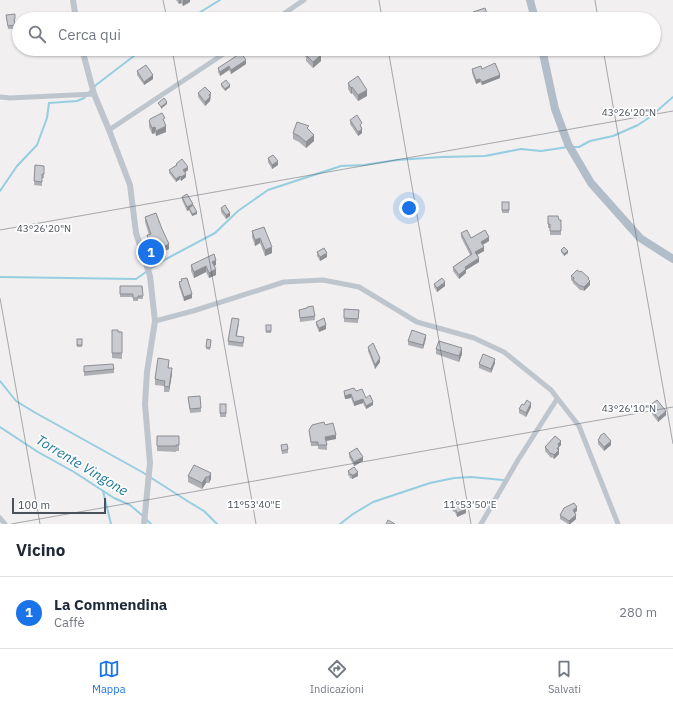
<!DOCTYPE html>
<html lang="it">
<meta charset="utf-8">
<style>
body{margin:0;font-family:"IBM Plex Sans",sans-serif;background:#f2f2f3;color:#1f2937}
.scale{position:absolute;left:12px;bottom:10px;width:94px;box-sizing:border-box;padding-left:4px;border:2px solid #49515a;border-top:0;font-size:11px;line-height:14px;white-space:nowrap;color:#49515a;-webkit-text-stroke:3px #fff;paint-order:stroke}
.you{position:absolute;left:409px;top:208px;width:14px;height:14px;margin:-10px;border:3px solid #fff;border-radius:50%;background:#1a73e8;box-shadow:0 0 0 6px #1a73e833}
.badge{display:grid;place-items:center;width:26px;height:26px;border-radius:50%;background:#1a73e8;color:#fff;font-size:13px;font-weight:700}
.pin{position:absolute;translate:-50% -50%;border:2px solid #fff;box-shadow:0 1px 4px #0006}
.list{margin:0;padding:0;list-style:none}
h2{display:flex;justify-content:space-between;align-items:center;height:52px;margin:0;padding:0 16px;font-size:17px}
h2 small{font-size:13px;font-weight:400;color:#747a83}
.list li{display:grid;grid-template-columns:26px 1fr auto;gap:12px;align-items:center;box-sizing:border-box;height:72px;padding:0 16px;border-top:1px solid #e0e1e3}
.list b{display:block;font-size:15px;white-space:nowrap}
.list p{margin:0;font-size:13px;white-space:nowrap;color:#747a83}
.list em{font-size:13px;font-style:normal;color:#747a83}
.icon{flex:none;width:22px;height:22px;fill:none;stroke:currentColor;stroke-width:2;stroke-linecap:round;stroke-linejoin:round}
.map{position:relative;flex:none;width:673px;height:524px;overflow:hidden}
.search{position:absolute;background:#fff;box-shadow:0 1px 3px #0004;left:12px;right:12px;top:12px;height:44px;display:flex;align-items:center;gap:10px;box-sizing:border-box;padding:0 14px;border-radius:22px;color:#747a83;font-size:15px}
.sheet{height:124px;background:#fff}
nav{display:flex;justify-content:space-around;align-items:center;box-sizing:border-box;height:56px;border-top:1px solid #e0e1e3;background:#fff;font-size:11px;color:#747a83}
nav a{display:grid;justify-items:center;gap:2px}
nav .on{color:#1a73e8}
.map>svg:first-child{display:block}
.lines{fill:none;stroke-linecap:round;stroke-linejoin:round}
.stream{stroke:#95cde1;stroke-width:2}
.minor{stroke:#bfc5cc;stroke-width:5}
.tertiary{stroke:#bfc5cc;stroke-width:6}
.primary{stroke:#b2bdca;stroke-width:8}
.wall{fill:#adafb4}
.shaded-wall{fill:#8d8e92}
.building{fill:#c9cbd1;stroke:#8d8e92}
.ticks{fill:none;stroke:#49515a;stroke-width:1;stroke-opacity:0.45}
.labels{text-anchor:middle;stroke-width:3.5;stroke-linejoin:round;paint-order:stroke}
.water-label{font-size:14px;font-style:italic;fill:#1d7899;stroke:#fff}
.ticks-label{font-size:10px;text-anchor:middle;fill:#49515a;stroke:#fff;stroke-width:3.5;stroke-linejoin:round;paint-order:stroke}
</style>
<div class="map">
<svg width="673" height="524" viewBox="0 0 673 524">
<rect width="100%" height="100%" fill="#f1efef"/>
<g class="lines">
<!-- stream -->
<g class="stream">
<polyline points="189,19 220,0"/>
<polyline points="572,147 579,147 590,141 613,136 638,125 650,117 673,97"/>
<polyline points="0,191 17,166 37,145 47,118 49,103 77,101 84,98 96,85 143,49"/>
<polyline points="0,277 136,279 153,267 166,259 215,233 238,211 268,190 341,166 364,165 397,160 442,157 485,156 521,149 541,151 568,147"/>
<polyline points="0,381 16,401 34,412 142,472 189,502 204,511 217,524"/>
<polyline points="0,427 38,452 74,472 114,498 130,505 143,516"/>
<polyline points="103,491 111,524"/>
<polyline points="146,519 151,524"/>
<polyline points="340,524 353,514 373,502 430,483 454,478 471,477 503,480"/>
</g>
<!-- minor -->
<g class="minor">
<polyline points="276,19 304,0"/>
<polyline points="0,97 10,98 94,94"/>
<polyline points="109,130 231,49"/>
<polyline points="155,321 193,311 284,282 323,280 359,287 417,322 474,338 504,352 551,390 579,426 618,524"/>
<polyline points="0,518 5,524"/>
<polyline points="481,524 518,460 557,399"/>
</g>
<!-- tertiary -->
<g class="tertiary">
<polyline points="73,0 76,19"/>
<polyline points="82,49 94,94 109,130 130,185 136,233 150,276 155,321 147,372 145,404 150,463 144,524"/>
</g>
<!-- primary -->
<g class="primary">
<polyline points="530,0 535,19"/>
<polyline points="542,49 555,109 568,144 591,183 640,238 673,259"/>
</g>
</g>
<!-- wall -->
<g class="wall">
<polygon points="176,0 190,0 190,2 183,6 181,3 179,4"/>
<polygon points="6,15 15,19 15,23 14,23 15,29 8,29"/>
<polygon points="303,49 317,49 317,51 321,61 313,68 306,61 306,57 303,54"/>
<polygon points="246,64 231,74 229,70 220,76 218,72 218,68"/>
<polygon points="472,69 482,69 500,78 482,85 480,82 476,84 472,73"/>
<polygon points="137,71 153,79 144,85 137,75"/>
<polygon points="348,83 367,96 358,101 352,93 351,94 348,89"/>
<polygon points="221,84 230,87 225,91 221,86"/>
<polygon points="198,93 211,97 210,101 205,106 198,97"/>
<polygon points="150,119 165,123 166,132 156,136 155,133 152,134 149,127 149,121 150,121"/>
<polygon points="350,120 362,127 361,128 362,133 358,136 350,124"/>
<polygon points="309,129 314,141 306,148 299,142 293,139 293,133"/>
<polygon points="268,158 278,165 272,169 268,162"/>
<polygon points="176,164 188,170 185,172 186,177 181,181 180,179 176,182 169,173 169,170 176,165"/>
<polygon points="35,165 44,166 44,178 42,178 42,186 34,185"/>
<polygon points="182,197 193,206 197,214 192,216 189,210 187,211 182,200"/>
<rect x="502" y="202" width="7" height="11"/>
<polygon points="221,208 230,216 226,219 221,212"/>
<polygon points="548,216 559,220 561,220 561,235 550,235 550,228 548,228"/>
<polygon points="145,217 169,249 152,257 147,240 147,235 149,235 145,222"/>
<polygon points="264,227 272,253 265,256 260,243 255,246 252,237 252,231"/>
<polygon points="461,233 471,238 489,241 482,245 484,251 477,255 479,262 466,270 466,273 459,279 453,271 453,267 470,255 461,237"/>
<polygon points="561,250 568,253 564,256 561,252"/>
<polygon points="317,252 327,257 320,261 317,256"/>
<polygon points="191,265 216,265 214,266 216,275 209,278 206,272 194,278 191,271"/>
<polygon points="571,276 589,280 590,285 584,291 582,290 580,290 573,283 573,282 571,280"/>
<polygon points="181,279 192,298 184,301 179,286 179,282 181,281"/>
<polygon points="434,284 445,286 437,292 434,287"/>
<polygon points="120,286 142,286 143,299 138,299 138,301 133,301 133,297 120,297"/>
<polygon points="344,309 359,310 358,323 344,322"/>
<polygon points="299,310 315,316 315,320 300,322"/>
<polygon points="316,322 326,329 319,332 316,325"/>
<polygon points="239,323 237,336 244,340 243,347 228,345 228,341"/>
<rect x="266" y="325" width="5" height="8"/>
<polygon points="112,330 122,332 122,359 112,358"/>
<polygon points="426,338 423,349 408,345 408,341"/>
<rect x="77" y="339" width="5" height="8"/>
<polygon points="211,340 210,350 206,349 206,347"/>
<polygon points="368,347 380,362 375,369 368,351"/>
<polygon points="436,349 462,354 459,362 436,354"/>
<polygon points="495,363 491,373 479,368 479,364"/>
<polygon points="169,365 169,368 172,374 169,392 164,392 164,386 155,385 155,379"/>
<polygon points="84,366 114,369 114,373 84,376"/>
<polygon points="344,391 356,391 366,398 373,405 366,409 363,403 354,406 351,398 345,399 344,395"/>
<polygon points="188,397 201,408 201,412 190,413"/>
<rect x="220" y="404" width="6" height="13"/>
<polygon points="649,406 666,415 658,422 649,410"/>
<polygon points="531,407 526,417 519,413 519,409"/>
<polygon points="325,425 336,439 326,441 327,445 327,450 318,449 318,446 311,446 309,430"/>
<polygon points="157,436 179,436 179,451 176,451 176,452 157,451"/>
<polygon points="600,436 611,445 604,451 598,444 598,440 600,438"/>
<polygon points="281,445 288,449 288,453 282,454"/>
<polygon points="561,445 559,447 559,454 554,459 552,457 551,458 545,451 545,447"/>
<polygon points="349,453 363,461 354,466 349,457"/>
<polygon points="194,465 211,479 209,483 206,483 202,489 188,482 188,476"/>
<polygon points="348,471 358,476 352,479 352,478 351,479 348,475"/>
<polygon points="451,502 457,502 466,513 457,517 455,512 454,512 452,510 451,506"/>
<polygon points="577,511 575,513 576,519 570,524 568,524 560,519 560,515"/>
</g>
<!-- shaded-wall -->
<g class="shaded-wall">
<polygon points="179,0 181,0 181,3 179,4"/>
<polygon points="183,0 190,0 190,2 183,6"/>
<polygon points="488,16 488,19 484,19 484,17"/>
<polygon points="321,55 321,61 313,68 313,62"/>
<polygon points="246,60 246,64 231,74 231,70"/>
<polygon points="229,66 229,70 220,76 220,72"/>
<polygon points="153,75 153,79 144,85 144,82"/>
<polygon points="500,75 500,78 482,85 482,82"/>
<polygon points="480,79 480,82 476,84 476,80"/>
<polygon points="230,85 230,87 225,91 225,89"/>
<polygon points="352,87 352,93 351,94 351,88"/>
<polygon points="367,90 367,96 358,101 358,95"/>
<polygon points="211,93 210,101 205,106 205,102 209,95"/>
<polygon points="167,102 167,104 161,109 161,107"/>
<polygon points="166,126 166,132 156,136 156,131"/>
<polygon points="155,127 155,133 152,134 152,128"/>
<polygon points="362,129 362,133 358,136 358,132"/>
<polygon points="314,135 314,141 306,148 306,142"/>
<polygon points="278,161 278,165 272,169 272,165"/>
<polygon points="188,167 188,170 183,174 183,170"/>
<polygon points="186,174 186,177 181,181 181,177"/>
<polygon points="180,176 180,179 176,182 176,179"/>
<polygon points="193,204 193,207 189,208 189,210 187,211 187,207"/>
<polygon points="197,212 197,214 192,216 192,214"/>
<polygon points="230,213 230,216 226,219 226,215"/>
<polygon points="489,237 489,241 481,246 481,242"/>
<polygon points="260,238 260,243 255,246 255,240"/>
<polygon points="169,244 169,249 152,257 152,252"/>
<polygon points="272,247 272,253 265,256 265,250"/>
<polygon points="484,247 484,251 475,256 475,252"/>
<polygon points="568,251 568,253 564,256 564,254"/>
<polygon points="327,253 327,257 320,261 320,257"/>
<polygon points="479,258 479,262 466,270 466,273 459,279 459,275 465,267"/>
<polygon points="216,260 216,265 212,267 212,262"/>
<polygon points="206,266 206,272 194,278 194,272"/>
<polygon points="216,269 216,275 209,278 209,273"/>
<polygon points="590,281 590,285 584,291 584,287"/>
<polygon points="445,282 445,286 437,292 437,288"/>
<polygon points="192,294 192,298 184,301 184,297"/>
<polygon points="326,325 326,329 319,332 319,328"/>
<polygon points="426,335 426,338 423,349 423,345"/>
<polygon points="462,348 462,354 459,362 459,356"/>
<polygon points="380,358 380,362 375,369 375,365"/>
<polygon points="495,359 495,363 491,373 491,369"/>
<polygon points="172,368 172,374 169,392 169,387"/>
<polygon points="351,394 351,398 345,399 345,396"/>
<polygon points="363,399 363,403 354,406 354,402"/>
<polygon points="373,402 373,405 366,409 366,406"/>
<polygon points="531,403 531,407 526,417 526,413"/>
<polygon points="666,411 666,415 658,422 658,418"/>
<polygon points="336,435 336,439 325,441 325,437"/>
<polygon points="561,441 561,445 559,447 559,454 554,459 554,455 558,444"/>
<polygon points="611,441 611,445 604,451 604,447"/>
<polygon points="363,457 363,461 354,466 354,462"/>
<polygon points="358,472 358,476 352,479 352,476"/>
<polygon points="211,473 211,479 209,483 209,477"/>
<polygon points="206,477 206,483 202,489 202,483"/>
<polygon points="577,507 577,511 573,514 573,510"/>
<polygon points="466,509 466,513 457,517 457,513"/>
<polygon points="576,515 576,519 570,524 569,524 569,521"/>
</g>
<!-- building -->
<g class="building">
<polygon points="485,8 488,16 484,17 484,19 475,19 473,12"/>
<polygon points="15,14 15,19 14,19 15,25 8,26 6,15"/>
<polygon points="304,49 315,49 321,55 313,62 306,55 308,54"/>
<polygon points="241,53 246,60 231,70 229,66 220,72 218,68"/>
<polygon points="495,63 500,75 482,82 480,79 476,80 472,69 481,66 482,69"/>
<polygon points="146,65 153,75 144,82 137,71"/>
<polygon points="358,76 367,90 358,95 352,87 351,88 348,83"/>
<polygon points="226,80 230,85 225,89 221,84"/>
<polygon points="205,87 211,93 209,95 210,97 205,102 198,93"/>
<polygon points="164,98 167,102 161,107 158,103"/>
<polygon points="162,113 165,118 163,119 166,126 156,131 155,127 152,128 149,121 150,120 150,119"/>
<polygon points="357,115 362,123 360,125 362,129 358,132 350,120"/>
<polygon points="297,122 309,126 307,128 314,135 306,142 299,136 293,133"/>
<polygon points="273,155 278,161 272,165 268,158"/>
<polygon points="182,159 188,167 183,170 186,174 181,177 180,176 176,179 169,170 177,165 176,164"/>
<polygon points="35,165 44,166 44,174 42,174 42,182 34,181"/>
<polygon points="187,194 193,204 187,207 182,197"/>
<rect x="502" y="202" width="7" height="8"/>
<polygon points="193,205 197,212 192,214 189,208"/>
<polygon points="225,205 230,213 226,215 221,208"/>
<polygon points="156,213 162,229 169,244 152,252 147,235 151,234 145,217"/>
<polygon points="548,216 558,216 559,220 561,220 561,231 550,231 550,224 548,224"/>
<polygon points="264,227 272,247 265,250 260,238 255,240 252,231"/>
<polygon points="467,230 471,238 485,230 489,237 481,242 484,247 475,252 479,258 465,267 466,269 459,275 453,267 472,254 461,233"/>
<polygon points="564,247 568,251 564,254 561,250"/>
<polygon points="324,248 327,253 320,257 317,252"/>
<polygon points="214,254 216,260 212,262 216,269 209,273 206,266 194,272 191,265"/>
<polygon points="577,270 580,272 581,271 589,278 588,279 590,281 584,287 582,286 580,286 573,280 574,278 571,276"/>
<polygon points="187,278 192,294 184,297 179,282 182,281 181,279"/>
<polygon points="442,278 445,282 437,288 434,284"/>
<polygon points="120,286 142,286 143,296 138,296 138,298 133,298 133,294 120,294"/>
<polygon points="313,306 315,316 300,318 299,310 307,308 307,307"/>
<polygon points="344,309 359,310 358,319 344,318"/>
<polygon points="232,318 239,319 236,336 244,337 243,343 228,341"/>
<polygon points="324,318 326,325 319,328 316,322"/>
<rect x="266" y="325" width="5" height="6"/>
<polygon points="112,330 118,330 118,332 122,332 122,353 112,353"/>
<polygon points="412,330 426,335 423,345 408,341"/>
<rect x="77" y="339" width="5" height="6"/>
<polygon points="207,339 211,340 210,348 206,347"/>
<polygon points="439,341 462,348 459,356 436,349"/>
<polygon points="373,343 380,358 375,365 368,347"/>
<polygon points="483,354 495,359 491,369 479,364"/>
<polygon points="158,358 169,360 168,368 172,368 169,387 164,386 165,381 164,381 155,379"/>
<polygon points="113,364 114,369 84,372 84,366"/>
<polygon points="354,388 356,391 362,389 366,398 370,395 373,402 366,406 363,399 354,402 351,394 345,396 344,391"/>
<polygon points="200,396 201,408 190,409 188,397"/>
<polygon points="527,400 531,403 526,413 519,409 522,404 524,405"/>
<polygon points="657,400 666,411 658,418 649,406"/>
<rect x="220" y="404" width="6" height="9"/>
<polygon points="324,422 325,425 333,423 336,435 325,437 327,445 318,445 318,442 311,442 309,430 312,425"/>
<polygon points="604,433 611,441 604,447 598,440 600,437 600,436"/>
<polygon points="157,436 179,436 179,445 176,445 176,446 157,446"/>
<polygon points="555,436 561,441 558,444 559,446 557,449 559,450 554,455 552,453 551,454 545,447"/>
<polygon points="287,444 288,449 282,451 281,445"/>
<polygon points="357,448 363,457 354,462 349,453"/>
<polygon points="194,465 211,473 209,477 206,477 202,483 188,476"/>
<polygon points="354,467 358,472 352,476 352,474 351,475 348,471"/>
<polygon points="456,500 457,502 462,500 466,509 457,513 455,508 454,508 452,506 451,502"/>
<polygon points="574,503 577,507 573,510 576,515 569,521 560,515 564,508"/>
<polygon points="388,520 395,524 386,524"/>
</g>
<!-- ticks -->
<path class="ticks" d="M163,0L167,19M379,0L382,19M595,0L598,19M172,49L256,524M388,49L471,524M603,49L673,444M0,230L673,111M0,298L40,524M11,524L673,407"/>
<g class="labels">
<!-- water labels -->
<g class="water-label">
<text transform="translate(82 465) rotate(31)" y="5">Torrente Vingone</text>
</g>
</g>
<g class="ticks-label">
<text x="629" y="116">43°26'20"N</text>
<text x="44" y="232">43°26'20"N</text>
<text x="629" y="412">43°26'10"N</text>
<text x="254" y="508">11°53'40"E</text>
<text x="470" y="508">11°53'50"E</text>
</g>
</svg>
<div class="scale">100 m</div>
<div class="you"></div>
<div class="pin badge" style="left:151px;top:252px">1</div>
<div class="search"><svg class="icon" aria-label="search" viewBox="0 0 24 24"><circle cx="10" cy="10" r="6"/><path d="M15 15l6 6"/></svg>Cerca qui</div>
</div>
<section class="sheet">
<h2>Vicino<small></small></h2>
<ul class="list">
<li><span class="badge">1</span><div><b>La Commendina</b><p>Caffè</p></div><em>280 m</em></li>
</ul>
</section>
<nav>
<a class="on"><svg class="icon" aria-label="map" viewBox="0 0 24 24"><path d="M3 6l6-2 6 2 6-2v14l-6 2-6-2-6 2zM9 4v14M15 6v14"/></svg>Mappa</a>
<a><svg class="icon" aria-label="directions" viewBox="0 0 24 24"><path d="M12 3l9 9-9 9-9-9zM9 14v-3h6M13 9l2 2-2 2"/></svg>Indicazioni</a>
<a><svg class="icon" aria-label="saved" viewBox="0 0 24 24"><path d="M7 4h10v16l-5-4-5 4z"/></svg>Salvati</a>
</nav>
